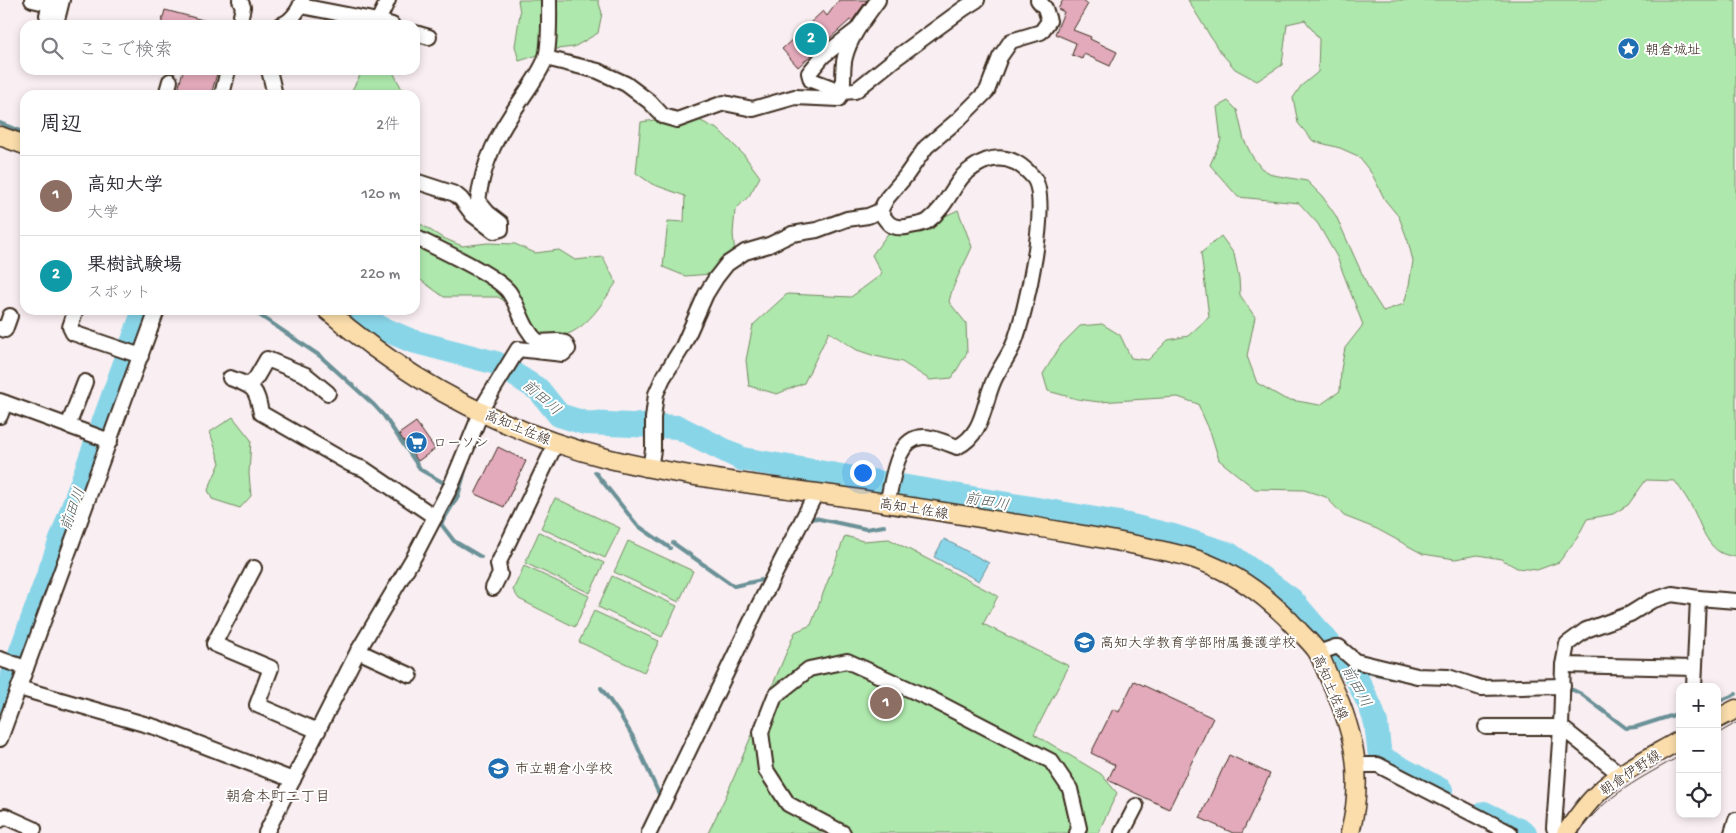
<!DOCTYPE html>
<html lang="ja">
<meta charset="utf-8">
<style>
body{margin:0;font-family:"Gochi Hand","Klee One",sans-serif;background:#f2f2f3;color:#2b2b33}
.controls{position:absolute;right:15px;bottom:15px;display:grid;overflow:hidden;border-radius:10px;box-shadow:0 2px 8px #0003}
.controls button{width:45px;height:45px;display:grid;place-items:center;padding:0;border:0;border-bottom:1px solid #e1e1e2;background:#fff;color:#2b2b33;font:25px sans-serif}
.you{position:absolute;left:862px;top:472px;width:18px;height:18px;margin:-12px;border:4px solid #fff;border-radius:50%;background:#1a73e8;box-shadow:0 0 0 8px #1a73e833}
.badge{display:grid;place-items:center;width:32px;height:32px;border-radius:50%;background:#0f766e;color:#fff;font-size:16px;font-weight:700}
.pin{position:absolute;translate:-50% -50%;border:2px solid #fff;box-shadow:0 1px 5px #0006}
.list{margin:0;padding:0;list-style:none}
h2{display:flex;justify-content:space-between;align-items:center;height:65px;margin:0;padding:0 20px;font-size:21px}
h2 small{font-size:16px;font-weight:400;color:#7c7c81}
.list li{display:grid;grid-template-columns:32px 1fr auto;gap:15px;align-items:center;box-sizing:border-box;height:80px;padding:0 20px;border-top:1px solid #e1e1e2}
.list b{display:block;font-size:19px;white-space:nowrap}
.list p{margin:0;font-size:16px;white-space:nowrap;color:#7c7c81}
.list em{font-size:16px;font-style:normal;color:#7c7c81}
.icon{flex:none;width:28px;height:28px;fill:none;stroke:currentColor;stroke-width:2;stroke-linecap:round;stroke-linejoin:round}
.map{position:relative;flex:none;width:1736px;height:833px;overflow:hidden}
.search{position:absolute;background:#fff;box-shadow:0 2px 8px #0003;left:20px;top:20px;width:400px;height:55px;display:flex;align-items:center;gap:12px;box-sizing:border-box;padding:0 18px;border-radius:15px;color:#7c7c81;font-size:19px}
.panel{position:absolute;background:#fff;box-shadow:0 2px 8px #0003;left:20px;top:90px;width:400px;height:225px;border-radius:15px}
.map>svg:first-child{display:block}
.green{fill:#aee8ac;stroke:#748965}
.water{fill:#89d5e8;stroke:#6a9197}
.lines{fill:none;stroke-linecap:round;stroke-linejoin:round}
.stream{stroke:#6a9197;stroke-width:4}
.river{stroke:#89d5e8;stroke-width:24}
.building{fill:#e3aabb;stroke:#3b2a1e}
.minor-casing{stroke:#3b2a1e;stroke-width:18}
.major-casing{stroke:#3b2a1e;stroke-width:21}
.minor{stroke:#fff;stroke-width:14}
.major{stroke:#faddab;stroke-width:18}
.tram{stroke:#3b2a1e;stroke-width:1}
.labels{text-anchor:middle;stroke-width:4;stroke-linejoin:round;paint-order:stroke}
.poi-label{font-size:14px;fill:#3b2a1e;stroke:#fff;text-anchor:start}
.street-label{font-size:14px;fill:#3b2a1e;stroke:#fff}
.water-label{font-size:15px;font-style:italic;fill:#525d5b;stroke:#fff}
.neighbourhood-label{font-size:15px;fill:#3b2a1e;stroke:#fff}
</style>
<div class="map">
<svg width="1736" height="833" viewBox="0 0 1736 833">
<rect width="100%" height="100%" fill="#f9eef1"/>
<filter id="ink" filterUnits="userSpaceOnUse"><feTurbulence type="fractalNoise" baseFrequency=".02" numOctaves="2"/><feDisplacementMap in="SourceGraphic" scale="10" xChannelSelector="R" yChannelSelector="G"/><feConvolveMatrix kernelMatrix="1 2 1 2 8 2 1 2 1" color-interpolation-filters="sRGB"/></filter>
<g filter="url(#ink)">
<!-- green -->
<g class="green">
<polygon points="518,0 598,0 602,13 598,33 574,47 557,49 519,61 515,46 520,13"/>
<path d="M1188,0H1736V556C1710,557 1703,530 1694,511C1689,501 1682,491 1675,481L1646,480L1628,505L1613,514L1587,519L1577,538L1559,562L1537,570L1517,568L1501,559L1478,555L1455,559L1423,554L1377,529L1344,516L1326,497L1304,490L1255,489L1219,460L1211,434L1198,404L1178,397L1099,402L1077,399L1048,391L1043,374L1061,345L1080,326L1102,324L1120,335L1131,358L1148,360L1168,340L1188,336L1209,317L1201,253L1221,236L1234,254L1239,278L1240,295L1255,317L1247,356L1257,383L1285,399L1320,405L1340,391L1341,369L1345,348L1363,325L1337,257L1318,224L1299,203L1238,197L1210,165L1221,140L1217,107L1228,101L1237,110L1244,140L1252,156L1261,168L1273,175L1307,181L1322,196L1336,216L1369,289L1383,311L1404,304L1409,285L1413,261L1408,241L1399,217L1385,200L1372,174L1358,156L1340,148L1313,141L1298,123L1293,98L1301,86L1318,72L1319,39L1305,20L1287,24L1282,65L1257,81L1235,69L1218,49Z"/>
<polygon points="363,70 392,70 405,95 347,95 352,90"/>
<polygon points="689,115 719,130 744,155 760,177 749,196 735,210 733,234 735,255 711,274 685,276 663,267 668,221 684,222 685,196 652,184 636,173 641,122"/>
<path d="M958,210L972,247C964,266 953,282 949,302L966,323L967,353L952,378L930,380L902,362L875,356L857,350L829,332L804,383L777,394L749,386L746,360L753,325L787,294L851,297L882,274L872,255L893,227H922Z"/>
<path d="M415,222L419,223L441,237L462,246L488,243L515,244L535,253L559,250L575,260L603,257L616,283C601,305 582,338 551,337C543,337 533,331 525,329L513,306L498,297H444L415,276Z"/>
<polygon points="233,417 251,440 249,474 251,496 240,508 212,499 208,490 220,463 210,432"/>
<polygon points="555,498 620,528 605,558 541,528"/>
<polygon points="539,532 604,563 590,593 525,563"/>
<polygon points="845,536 863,541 889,539 998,596 983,624 1069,666 1034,734 1101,774 1117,793 1098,833 708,833 726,796 795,632 811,625"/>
<polygon points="628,541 693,571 679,602 614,572"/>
<polygon points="524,566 589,596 575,627 519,599 513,590"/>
<polygon points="612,576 677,606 662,637 598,607"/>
<polygon points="594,611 659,641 644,672 579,642"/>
</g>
<!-- water -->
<polygon class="water" points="944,539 989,563 979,581 934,557"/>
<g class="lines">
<!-- stream -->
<g class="stream">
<polyline points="0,123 25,133"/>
<polyline points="252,310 320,356 374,405 384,416 421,470 444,483"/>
<polyline points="466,467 458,496 441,524 454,541 481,557"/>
<polyline points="595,472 637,525 670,548"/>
<polyline points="808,520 815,518 866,529 884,526"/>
<polyline points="673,543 734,586 766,579 767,577"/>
<polyline points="1351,669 1400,679"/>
<polyline points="601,688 620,715 633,737 659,794"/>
<polyline points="1565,690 1573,690 1581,694 1626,728 1636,727 1680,713"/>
<polyline points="1717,702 1736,694"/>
</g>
<!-- river -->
<g class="river">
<polyline points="356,310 379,327 412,341 496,363 539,390 559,415 585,423 678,427 742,459 1119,523 1173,536 1229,554 1292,600 1351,669 1357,679 1371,708 1376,723 1380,757 1441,790"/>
<polyline points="0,709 144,310"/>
<polyline points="1484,813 1525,833"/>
</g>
</g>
<!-- building -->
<g class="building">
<polygon points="839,0 867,0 852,21 850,20 798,67 782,49 823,11 827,16"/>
<polygon points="1063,0 1080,0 1088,4 1073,30 1091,37 1090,39 1117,52 1110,66 1084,54 1082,59 1072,55 1076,43 1055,34 1064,12 1058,9"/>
<polygon points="165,10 207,21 207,25 161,25"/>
<polygon points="183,70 218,70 211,95 177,95"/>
<polygon points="416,422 435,449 418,461 399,434"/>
<polygon points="498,447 526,461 504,507 475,494"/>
<polygon points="1134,681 1213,718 1169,809 1108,780 1115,765 1091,753 1113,709 1119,712"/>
<polygon points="1229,755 1270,774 1242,833 1233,833 1200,818"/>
</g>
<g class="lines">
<defs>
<g id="minor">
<polyline points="32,0 50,4 47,15 58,16 62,0"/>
<polyline points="301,6 378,21 392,25"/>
<polyline points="378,21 388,0"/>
<polyline points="239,25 243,7 240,0"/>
<path d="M280,25C290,23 300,10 302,0"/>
<polyline points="854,32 823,56 809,73 811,80 843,92 855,91 896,58 963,9 977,0"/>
<polyline points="415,33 429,37"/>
<path d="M546,58L598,71L626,84L650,102L663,116L677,120L724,103L753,109L795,97L839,99C846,86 841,71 845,57C850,36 866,17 878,0"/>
<polyline points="269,70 275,95"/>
<polyline points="166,95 170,81"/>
<polyline points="222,95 228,70"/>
<path d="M415,181L455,194L461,199L473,215L494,231L501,229V223L488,213L478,201C483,161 498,133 521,100C528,89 543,69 546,57C550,44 549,15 549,0"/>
<polyline points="75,312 70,327 73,333 141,356"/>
<polyline points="0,328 5,330 10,316"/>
<path d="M230,378C254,387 256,387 261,413L350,464L364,469L435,517"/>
<polyline points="249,385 256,378 267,359 306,375 328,393"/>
<polyline points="0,401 110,441"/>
<polyline points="0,416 5,403"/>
<polyline points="68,426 85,382"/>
<polyline points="650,468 653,450 653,418 656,394 663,378 683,346 706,294 716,278 727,264 745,252 769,245 792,234 817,230 847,219 868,216 880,211"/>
<path d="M887,503C893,482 895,438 923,437C932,436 949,444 957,447C984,434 983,404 994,380C1000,367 1009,356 1014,343C1025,316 1052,198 1033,177C1016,157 996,152 974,167C970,170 965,173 962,177C950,192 944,209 928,221C922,225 913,225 906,227C891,229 887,223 880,211L887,198L905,177L926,147L959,119L987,91L1000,57L1011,41L1041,32L1049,21L1045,8L1038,0"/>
<polyline points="254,568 214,644 271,668 257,705 318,731"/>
<polyline points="493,588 500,574 498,564 556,443"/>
<polyline points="358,651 410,675"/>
<polyline points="1318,653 1335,647 1339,647 1355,661 1417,676 1448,677 1481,688 1563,686"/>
<polyline points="0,659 26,668"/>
<polyline points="1563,665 1694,668"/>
<polyline points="1694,687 1698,598 1736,601"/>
<polyline points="19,688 158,728 293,780"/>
<polyline points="1486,727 1561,727 1554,828 1559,833"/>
<polyline points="0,739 157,310"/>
<polyline points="1356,765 1378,765 1510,833"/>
<polyline points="1621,775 1561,727 1563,665 1567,644 1586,630 1630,614 1651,601 1672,594 1698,598"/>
<polyline points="0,820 5,816 34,829"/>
<path d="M266,833L358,651L415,555L451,486L485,403L518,349L563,354L568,349L565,343L558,341L538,342C521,326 521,310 509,292C495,274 438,249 415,237"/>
<polyline points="649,833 758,607 816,493"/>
<polyline points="843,833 788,804 766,770 761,732 775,696 809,669 847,661 933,700 1051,761 1070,789 1079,828 1077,833"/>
<polyline points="1122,833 1136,806"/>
<polyline points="1732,833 1736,820"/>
</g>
<g id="major">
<polyline points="0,136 25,145"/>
<path d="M327,310C409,382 505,432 610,459C678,476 748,483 817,493C890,503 963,515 1036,527C1076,534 1115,540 1154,549C1169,552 1184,555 1198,560C1238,574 1272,600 1300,632C1306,638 1312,644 1317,651C1323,661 1327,674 1333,686C1355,735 1364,779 1350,833"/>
<polyline points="1717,719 1736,709"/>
<path d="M1566,833C1575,820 1584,807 1595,796C1618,772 1651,757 1680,740"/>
</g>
</defs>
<!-- minor casing -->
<use href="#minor" class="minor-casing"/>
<!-- major casing -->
<use href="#major" class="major-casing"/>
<!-- minor -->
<use href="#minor" class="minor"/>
<!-- major -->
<use href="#major" class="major"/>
<!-- tram -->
<g class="tram">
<polyline points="1717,734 1736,723"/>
<path d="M1579,833C1603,796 1643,777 1680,756"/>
</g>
</g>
</g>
<!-- icons -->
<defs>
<symbol id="sight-disc" viewBox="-11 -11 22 22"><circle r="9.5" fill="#1f6fb2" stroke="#fff"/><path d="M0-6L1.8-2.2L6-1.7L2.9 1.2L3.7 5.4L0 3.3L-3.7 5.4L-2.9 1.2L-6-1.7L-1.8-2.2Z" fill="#fff"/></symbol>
<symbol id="supermarket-disc" viewBox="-11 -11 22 22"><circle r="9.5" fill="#1f6fb2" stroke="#fff"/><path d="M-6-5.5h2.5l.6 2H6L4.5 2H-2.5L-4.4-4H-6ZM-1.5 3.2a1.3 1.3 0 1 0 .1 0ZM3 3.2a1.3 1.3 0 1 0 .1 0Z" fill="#fff"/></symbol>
<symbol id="school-disc" viewBox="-11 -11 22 22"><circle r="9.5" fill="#1f6fb2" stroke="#fff"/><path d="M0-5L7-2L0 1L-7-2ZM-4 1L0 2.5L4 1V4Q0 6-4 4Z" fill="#fff"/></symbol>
</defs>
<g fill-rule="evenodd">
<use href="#sight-disc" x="1616" y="36" width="25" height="25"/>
<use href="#supermarket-disc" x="404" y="430" width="25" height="25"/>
<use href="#school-disc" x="1072" y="630" width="25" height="25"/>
<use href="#school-disc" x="486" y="756" width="25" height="25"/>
</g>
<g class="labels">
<!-- poi labels -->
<g class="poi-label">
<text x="1645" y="54">朝倉城址</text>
<text x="433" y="447">ローソン</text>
<text x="1100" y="647">高知大学教育学部附属養護学校</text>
<text x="515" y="773">市立朝倉小学校</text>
</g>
<!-- street labels -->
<g class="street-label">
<text transform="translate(518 427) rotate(22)" y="5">高知土佐線</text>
<text transform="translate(914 508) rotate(9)" y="5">高知土佐線</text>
<text transform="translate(1331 687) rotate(67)" y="5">高知土佐線</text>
<text transform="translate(1630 772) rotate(-34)" y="5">朝倉伊野線</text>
</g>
<!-- water labels -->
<g class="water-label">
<text transform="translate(542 397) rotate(41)" y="5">前田川</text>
<text transform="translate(987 501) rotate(10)" y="5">前田川</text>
<text transform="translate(72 509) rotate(-70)" y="5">前田川</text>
<text transform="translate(1357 686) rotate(61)" y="5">前田川</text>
</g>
<!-- neighbourhood labels -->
<g class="neighbourhood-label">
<text x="278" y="801">朝倉本町二丁目</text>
</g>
</g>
</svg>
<div class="controls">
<button>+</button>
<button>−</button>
<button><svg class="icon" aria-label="locate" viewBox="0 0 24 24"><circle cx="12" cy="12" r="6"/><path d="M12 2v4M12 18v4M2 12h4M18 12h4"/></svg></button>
</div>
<div class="you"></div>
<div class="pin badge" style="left:886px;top:703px;background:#8d6e63">1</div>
<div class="pin badge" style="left:811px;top:39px;background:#0f9aa8">2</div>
<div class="search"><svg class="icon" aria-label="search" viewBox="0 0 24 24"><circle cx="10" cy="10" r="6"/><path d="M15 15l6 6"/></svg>ここで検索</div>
<section class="panel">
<h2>周辺<small>2件</small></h2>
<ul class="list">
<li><span class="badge" style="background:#8d6e63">1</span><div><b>高知大学</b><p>大学</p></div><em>120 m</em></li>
<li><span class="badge" style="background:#0f9aa8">2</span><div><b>果樹試験場</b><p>スポット</p></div><em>220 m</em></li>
</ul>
</section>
</div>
